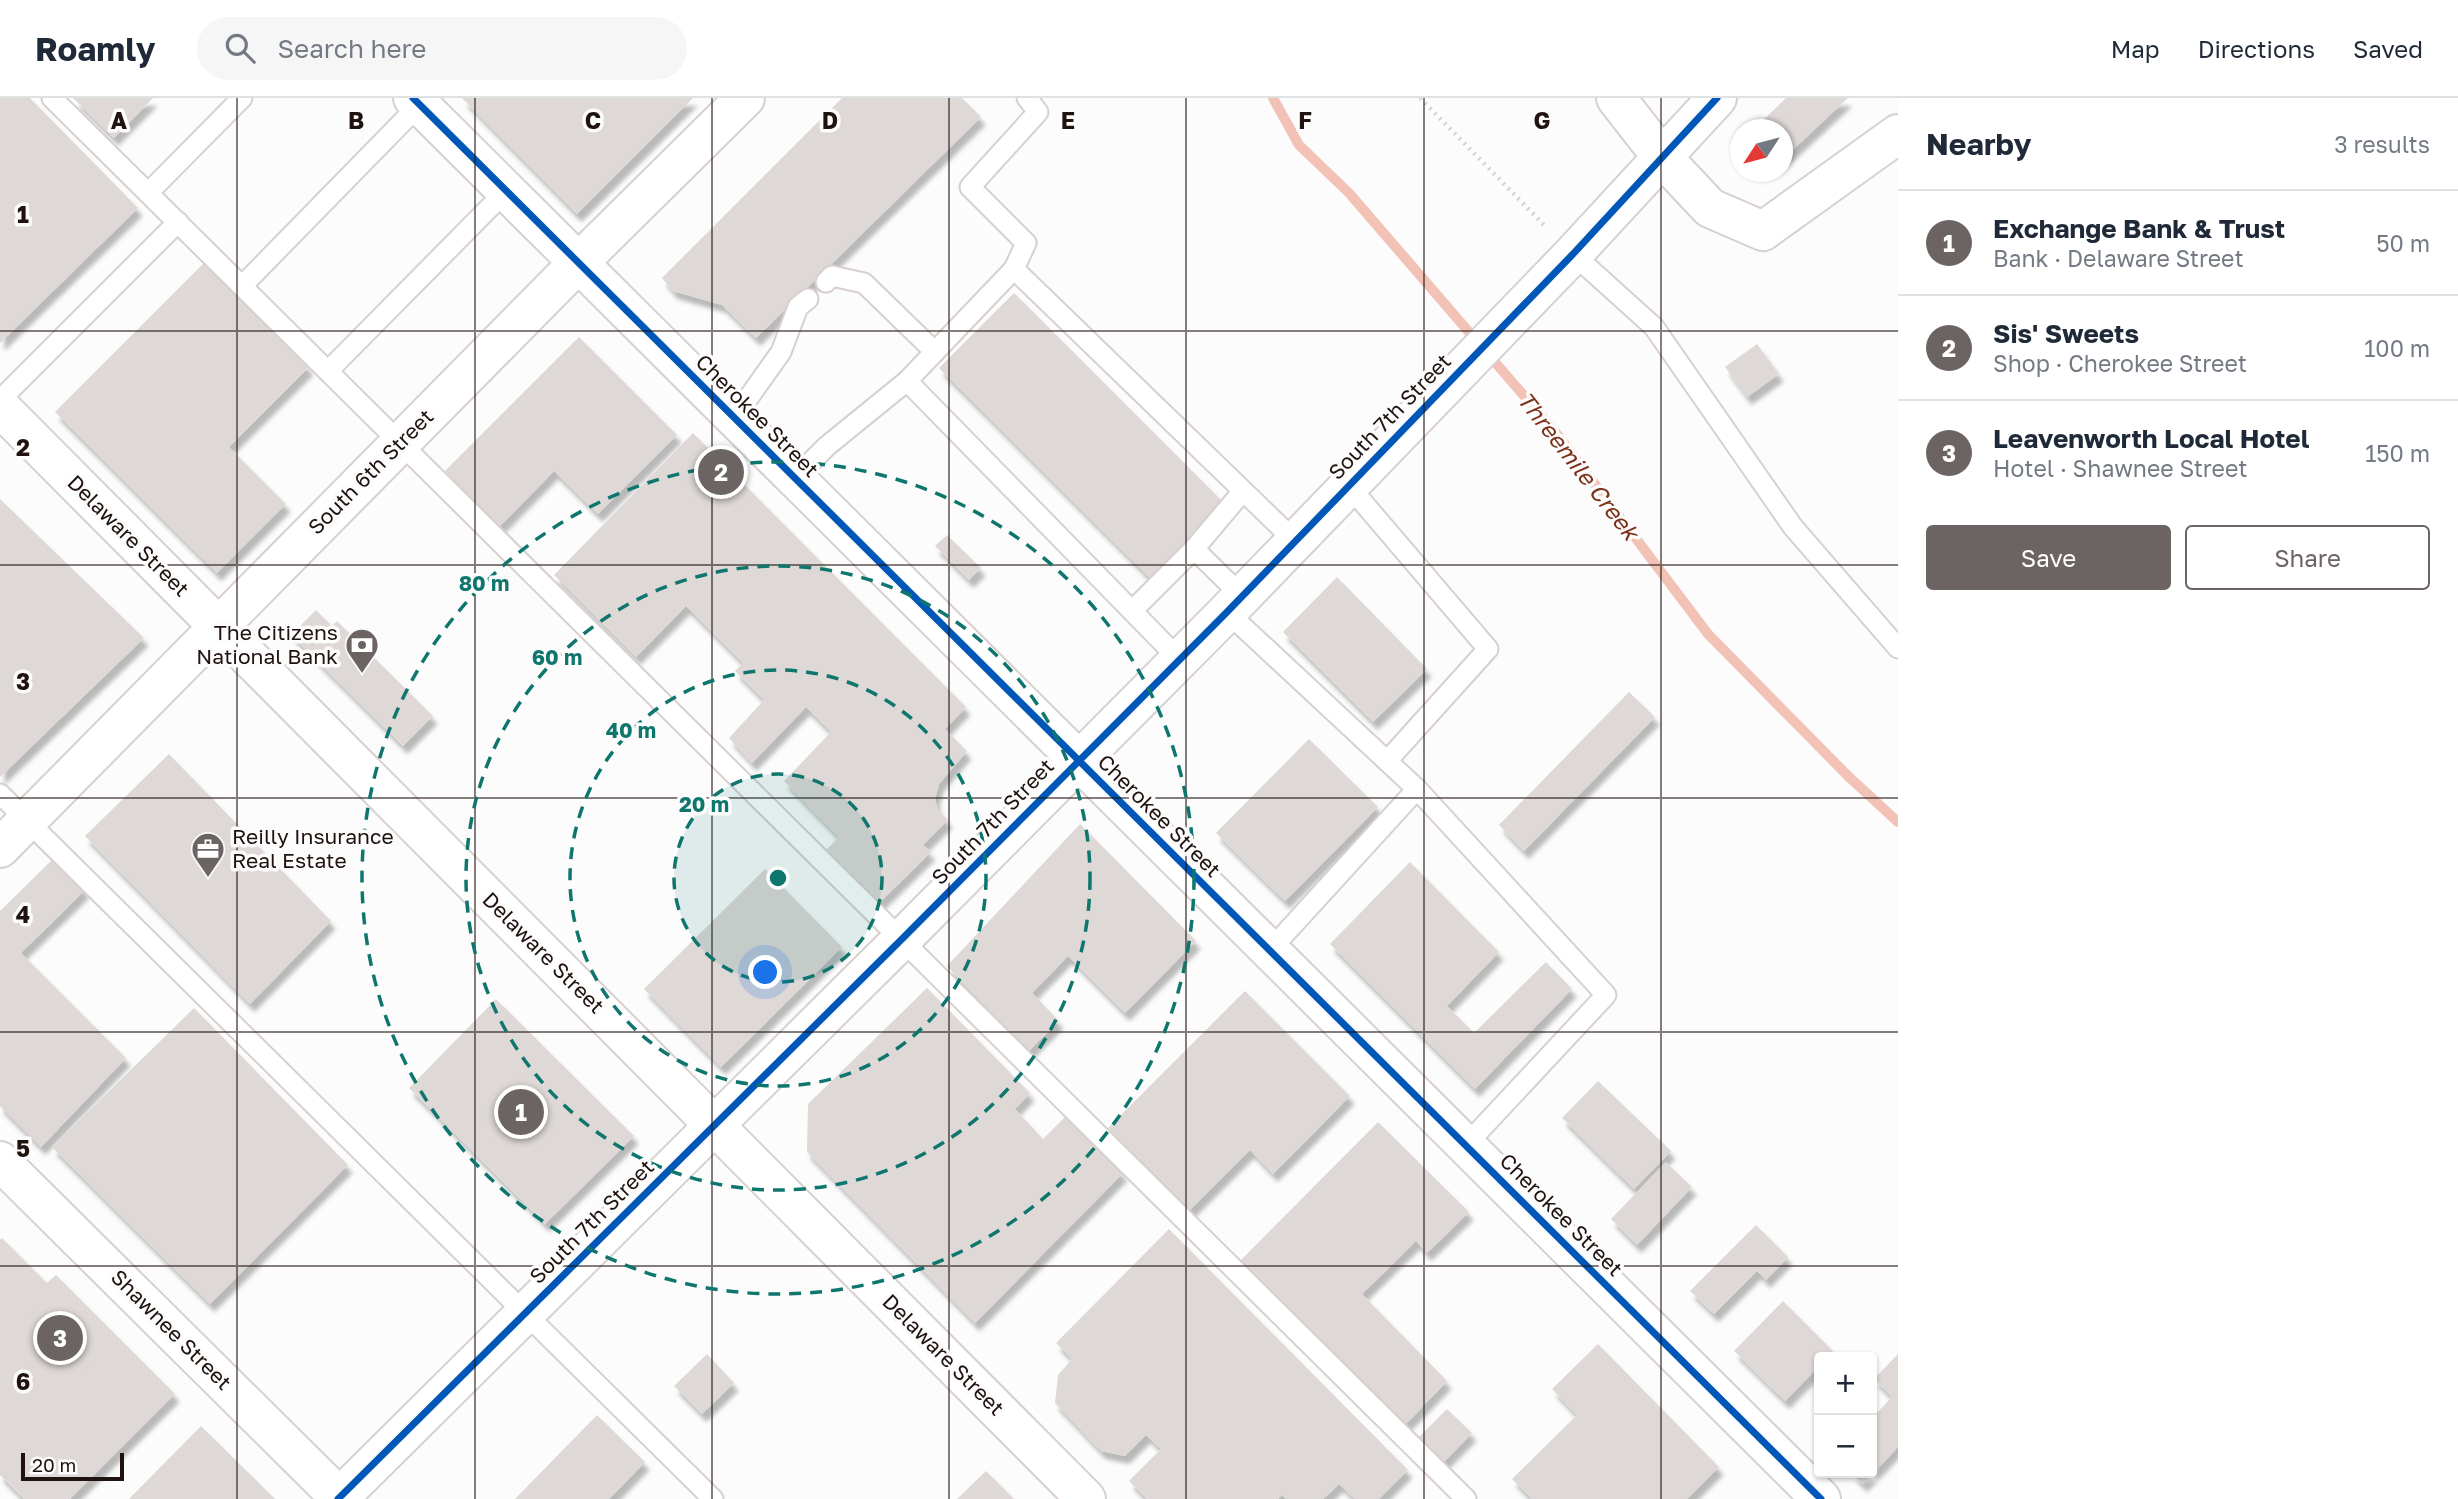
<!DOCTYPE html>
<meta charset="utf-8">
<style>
body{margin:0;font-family:"Golos Text",sans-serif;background:#f6f6f7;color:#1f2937}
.controls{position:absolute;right:21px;bottom:21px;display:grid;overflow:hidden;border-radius:7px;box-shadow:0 2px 5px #0004}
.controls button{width:63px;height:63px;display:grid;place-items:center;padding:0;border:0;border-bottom:2px solid #e0e1e3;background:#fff;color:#1f2937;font:35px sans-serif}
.compass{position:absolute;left:1730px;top:21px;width:63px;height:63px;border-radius:50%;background:#fff;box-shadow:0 2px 5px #0004;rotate:234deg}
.scale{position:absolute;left:21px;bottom:18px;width:103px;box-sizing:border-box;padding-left:7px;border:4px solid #1f120f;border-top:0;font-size:19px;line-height:24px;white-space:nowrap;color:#1f120f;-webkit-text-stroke:5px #fcfcfc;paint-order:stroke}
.you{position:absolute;left:766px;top:875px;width:24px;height:24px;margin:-18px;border:5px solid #fff;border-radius:50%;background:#1a73e8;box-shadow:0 0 0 10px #1a73e833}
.badge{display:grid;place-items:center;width:46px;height:46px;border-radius:50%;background:#6c6462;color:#fff;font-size:23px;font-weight:700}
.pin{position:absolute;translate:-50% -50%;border:4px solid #fff;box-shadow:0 2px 7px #0006}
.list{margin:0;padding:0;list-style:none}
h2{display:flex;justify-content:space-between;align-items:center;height:91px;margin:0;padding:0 28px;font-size:30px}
h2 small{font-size:23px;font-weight:400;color:#747a83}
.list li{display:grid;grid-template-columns:46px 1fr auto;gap:21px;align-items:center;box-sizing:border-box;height:105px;padding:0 28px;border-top:2px solid #e0e1e3}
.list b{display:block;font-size:26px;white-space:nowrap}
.list p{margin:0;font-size:23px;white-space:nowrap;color:#747a83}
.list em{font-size:23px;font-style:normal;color:#747a83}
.actions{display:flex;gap:14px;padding:21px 28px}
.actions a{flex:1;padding:16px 0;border:2px solid #6c6462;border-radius:7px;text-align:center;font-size:24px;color:#6c6462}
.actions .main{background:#6c6462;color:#fff}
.icon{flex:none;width:38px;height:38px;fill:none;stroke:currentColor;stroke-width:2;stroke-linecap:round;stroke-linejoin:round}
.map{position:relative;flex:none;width:1898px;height:1401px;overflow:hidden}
header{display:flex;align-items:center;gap:42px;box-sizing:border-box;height:98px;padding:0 35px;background:#fff;border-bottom:2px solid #e0e1e3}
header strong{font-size:33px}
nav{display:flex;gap:38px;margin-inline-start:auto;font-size:24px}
.search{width:490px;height:63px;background:#f6f6f7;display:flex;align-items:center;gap:18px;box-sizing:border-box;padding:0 24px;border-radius:38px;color:#747a83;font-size:26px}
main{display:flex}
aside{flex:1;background:#fff}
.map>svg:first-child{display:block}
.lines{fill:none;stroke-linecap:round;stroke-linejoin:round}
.stream{stroke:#f1c2b5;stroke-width:10}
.building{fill:#ded8d6;filter:url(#shadow)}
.service-casing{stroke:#d7d0ce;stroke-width:23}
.minor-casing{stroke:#d7d0ce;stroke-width:42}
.tertiary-casing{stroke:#d7d0ce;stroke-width:42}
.path{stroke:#d3d2d2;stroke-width:4.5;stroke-dasharray:2 5;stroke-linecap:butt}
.service{stroke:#fff;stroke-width:19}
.minor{stroke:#fff;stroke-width:38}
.tertiary{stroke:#fff;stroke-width:38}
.cycleway-casing{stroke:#fcfcfc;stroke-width:11}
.cycleway{stroke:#0057b8;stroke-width:7}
.grid{fill:none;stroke:#1f120f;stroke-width:2;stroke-opacity:0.55}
.ring{fill:none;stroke:#0f766e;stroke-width:3.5;stroke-dasharray:12 9}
.labels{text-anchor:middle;stroke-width:7;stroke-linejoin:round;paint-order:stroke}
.street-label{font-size:21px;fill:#1f120f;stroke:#fcfcfc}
.poi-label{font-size:21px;fill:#1f120f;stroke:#fcfcfc;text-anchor:end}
.water-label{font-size:23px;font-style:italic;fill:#7e311a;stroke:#fcfcfc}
.grid-label{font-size:23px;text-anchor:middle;font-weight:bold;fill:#1f120f;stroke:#fcfcfc;stroke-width:7;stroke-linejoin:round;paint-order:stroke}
.centre{fill:#0f766e;stroke:#fcfcfc;stroke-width:3.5}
.ring-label{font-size:21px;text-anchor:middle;font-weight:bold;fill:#0f766e;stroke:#fcfcfc;stroke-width:7;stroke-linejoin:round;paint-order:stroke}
</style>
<header>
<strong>Roamly</strong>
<div class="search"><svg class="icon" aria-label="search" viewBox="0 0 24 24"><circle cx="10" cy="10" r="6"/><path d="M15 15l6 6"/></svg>Search here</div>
<nav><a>Map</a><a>Directions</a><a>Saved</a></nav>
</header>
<main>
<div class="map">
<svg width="1898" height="1401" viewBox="0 0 1898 1401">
<defs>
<filter id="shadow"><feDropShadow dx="4.5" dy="8" stdDeviation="2" flood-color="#0004"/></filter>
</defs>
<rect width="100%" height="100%" fill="#fcfcfc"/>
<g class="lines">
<!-- stream -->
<polyline class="stream" points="1273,0 1299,47 1349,95 1557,336 1708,536 1848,678 1898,724"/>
</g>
<!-- building -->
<g class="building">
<polygon points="0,0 30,0 138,110 0,245"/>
<polygon points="73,0 153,0 114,40"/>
<polygon points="462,0 693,0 577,116"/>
<polygon points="842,0 962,0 981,19 756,240 722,207 673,193 662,180"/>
<polygon points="1786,0 1848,0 1783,61 1783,32 1753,32"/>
<polygon points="204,165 309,269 229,349 286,406 217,475 55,314"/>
<polygon points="1014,195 1226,407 1150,480 939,270"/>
<polygon points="579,239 677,337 598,416 554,373 500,428 445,373"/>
<polygon points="1757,246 1779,276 1747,299 1725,269"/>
<polygon points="693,335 966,609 945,631 967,653 939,686 935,701 938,712 948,722 923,747 931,754 879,805 826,752 839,739 784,683 831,634 806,609 752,665 729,640 764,602 735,573 743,565 686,508 636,559 554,477"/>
<polygon points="0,401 144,540 0,679"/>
<polygon points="947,437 981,470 969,482 935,448"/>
<polygon points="1337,479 1427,571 1373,624 1283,534"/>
<polygon points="316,512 332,528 337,523 433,618 403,648 291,537"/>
<polygon points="1629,594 1655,619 1524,753 1499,727"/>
<polygon points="1309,641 1378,709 1285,803 1216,735"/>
<polygon points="169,656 331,823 250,906 85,738"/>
<polygon points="1080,726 1196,843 1125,915 1068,858 1032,895 1059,923 1029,953 947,868"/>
<polygon points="54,760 85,792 21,855 126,960 41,1049 0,1008 0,813"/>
<polygon points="1410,764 1499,854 1447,908 1474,935 1546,864 1572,891 1475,991 1330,846"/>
<polygon points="765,771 842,849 721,969 644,891"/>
<polygon points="927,890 1030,995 1015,1011 1043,1041 1065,1019 1123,1075 975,1225 807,1054 808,1006"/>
<polygon points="1245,893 1350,998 1273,1076 1250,1052 1190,1112 1108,1030"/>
<polygon points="496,901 634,1038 545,1126 409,990"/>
<polygon points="194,910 348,1067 210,1206 52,1049"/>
<polygon points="1598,983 1671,1053 1634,1091 1562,1020"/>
<polygon points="1378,1024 1469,1114 1427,1155 1416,1143 1362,1196 1447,1283 1403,1329 1238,1165"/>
<polygon points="1666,1064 1692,1089 1637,1147 1611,1121"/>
<polygon points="1756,1127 1788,1159 1766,1182 1757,1173 1714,1216 1690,1193"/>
<polygon points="1169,1131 1408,1372 1379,1401 1355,1401 1339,1386 1323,1401 1286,1401 1282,1397 1278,1401 1147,1401 1129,1383 1161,1351 1146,1337 1125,1358 1101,1353 1055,1305 1058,1277 1072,1261 1056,1245"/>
<polygon points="2,1140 47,1185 56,1177 175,1296 70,1401 24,1401 0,1377 0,1142"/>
<polygon points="1783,1203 1833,1253 1828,1259 1819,1259 1819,1268 1785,1303 1734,1253"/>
<polygon points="1598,1246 1719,1369 1687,1401 1532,1401 1512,1381 1577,1317 1552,1291"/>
<polygon points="707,1256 734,1285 702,1316 674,1288"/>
<polygon points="1898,1256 1898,1349 1863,1386 1851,1375 1872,1375 1872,1320 1892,1299 1874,1281"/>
<polygon points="1447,1311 1472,1335 1441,1367 1416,1342"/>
<polygon points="597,1317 645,1364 609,1401 515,1401"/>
<polygon points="201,1328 275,1401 129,1401"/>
<polygon points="986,1373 1014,1401 957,1401"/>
</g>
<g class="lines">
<defs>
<g id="service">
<polyline points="52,0 1466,1401"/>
<polyline points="148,95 242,0"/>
<polyline points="1573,156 1654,229 1793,429 1898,550"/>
<polyline points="1014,171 1026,145 970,89 1038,14 1027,0"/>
<polyline points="826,184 832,178 864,185 935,254"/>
<polyline points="242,188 420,6"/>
<polyline points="328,273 506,93"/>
<polyline points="0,302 178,124"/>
<polyline points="734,320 781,254 798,209 808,201"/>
<polyline points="795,380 827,348 907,283"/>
<polyline points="1349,388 1488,551 1387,663"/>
<polyline points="1194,451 1243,393"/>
<polyline points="1132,513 1194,451 1242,498"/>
<polyline points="1227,514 1417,691 1270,852"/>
<polyline points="1179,561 907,283 1014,171 1295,443"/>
<polyline points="1417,691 1606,897 1466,1047"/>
<polyline points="0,696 713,1401"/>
</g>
<g id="minor">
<polyline points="1616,0 1662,59 1710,110 1763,133 1898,36"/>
<polyline points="0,309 1086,1401"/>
<polyline points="0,750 578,165 745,0"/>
</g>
<g id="tertiary">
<polyline points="413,0 1821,1401"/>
<polyline points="0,1063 341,1401"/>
<polyline points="338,1401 901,842 1227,514 1573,156 1717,0"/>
</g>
</defs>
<!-- service casing -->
<use href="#service" class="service-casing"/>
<!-- minor casing -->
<use href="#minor" class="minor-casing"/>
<!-- tertiary casing -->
<use href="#tertiary" class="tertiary-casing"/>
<!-- path -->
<polyline class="path" points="1420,0 1547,130"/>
<!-- service -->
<use href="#service" class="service"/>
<!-- minor -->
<use href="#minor" class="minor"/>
<!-- tertiary -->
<use href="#tertiary" class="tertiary"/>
<defs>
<g id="cycleway">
<polyline points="413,0 1821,1401"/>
<polyline points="338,1401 901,842 1227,514 1573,156 1717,0"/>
</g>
</defs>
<!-- cycleway casing -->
<use href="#cycleway" class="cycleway-casing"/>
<!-- cycleway -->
<use href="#cycleway" class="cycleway"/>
</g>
<!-- grid -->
<path class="grid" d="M237,0V1401M475,0V1401M712,0V1401M949,0V1401M1186,0V1401M1424,0V1401M1661,0V1401M0,233H1898M0,467H1898M0,700H1898M0,934H1898M0,1168H1898"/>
<!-- distance rings -->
<circle cx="778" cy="780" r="104" fill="#0f766e" fill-opacity=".12"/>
<g class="ring">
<circle cx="778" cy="780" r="104"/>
<circle cx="778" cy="780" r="208"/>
<circle cx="778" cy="780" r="312"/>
<circle cx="778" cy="780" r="416"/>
</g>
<!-- icons -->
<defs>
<symbol id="bank-pin" viewBox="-11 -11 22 30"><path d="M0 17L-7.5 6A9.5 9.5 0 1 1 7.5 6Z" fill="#6c6462" stroke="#fcfcfc"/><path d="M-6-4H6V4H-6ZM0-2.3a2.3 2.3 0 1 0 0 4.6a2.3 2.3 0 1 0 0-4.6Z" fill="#fff"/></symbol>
<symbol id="office-pin" viewBox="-11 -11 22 30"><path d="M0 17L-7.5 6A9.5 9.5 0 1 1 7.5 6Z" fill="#6c6462" stroke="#fcfcfc"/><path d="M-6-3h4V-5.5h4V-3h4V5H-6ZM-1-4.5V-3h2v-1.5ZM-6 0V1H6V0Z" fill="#fff"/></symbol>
</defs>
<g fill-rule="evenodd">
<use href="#bank-pin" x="343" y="528" width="38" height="52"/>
<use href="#office-pin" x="189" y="732" width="38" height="52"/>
</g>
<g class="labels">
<!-- street labels -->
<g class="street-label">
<text transform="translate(757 318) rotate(45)" y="7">Cherokee Street</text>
<text transform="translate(1390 319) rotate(-46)" y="7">South 7th Street</text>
<text transform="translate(371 374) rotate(-45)" y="7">South 6th Street</text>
<text transform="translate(128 438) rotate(45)" y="7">Delaware Street</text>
<text transform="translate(1159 718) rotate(45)" y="7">Cherokee Street</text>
<text transform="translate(993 724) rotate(-46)" y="7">South 7th Street</text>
<text transform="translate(543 855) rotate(45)" y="7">Delaware Street</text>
<text transform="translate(1561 1117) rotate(45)" y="7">Cherokee Street</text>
<text transform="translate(592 1124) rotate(-45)" y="7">South 7th Street</text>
<text transform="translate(171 1232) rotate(45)" y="7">Shawnee Street</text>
<text transform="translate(943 1257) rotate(45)" y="7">Delaware Street</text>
</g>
<!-- poi labels -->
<g class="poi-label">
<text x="338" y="542">The Citizens<tspan x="338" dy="24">National Bank</tspan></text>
<text x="232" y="746" text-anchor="start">Reilly Insurance<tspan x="232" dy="24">Real Estate</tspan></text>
</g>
<!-- water labels -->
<g class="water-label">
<text transform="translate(1578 368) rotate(52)" y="8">Threemile Creek</text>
</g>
</g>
<g class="grid-label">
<text x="119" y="31">A</text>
<text x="356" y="31">B</text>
<text x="593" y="31">C</text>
<text x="830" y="31">D</text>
<text x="1068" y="31">E</text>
<text x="1305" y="31">F</text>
<text x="1542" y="31">G</text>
<text x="23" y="125">1</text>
<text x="23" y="358">2</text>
<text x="23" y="592">3</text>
<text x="23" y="825">4</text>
<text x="23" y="1059">5</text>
<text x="23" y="1292">6</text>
</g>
<circle cx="778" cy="780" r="10" class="centre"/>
<g class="ring-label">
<text x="484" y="493">80 m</text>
<text x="557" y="567">60 m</text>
<text x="631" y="640">40 m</text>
<text x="704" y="714">20 m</text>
</g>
</svg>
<div class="controls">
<button>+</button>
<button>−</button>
</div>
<svg class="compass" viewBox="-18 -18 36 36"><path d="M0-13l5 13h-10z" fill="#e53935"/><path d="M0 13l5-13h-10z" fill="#747a83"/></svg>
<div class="scale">20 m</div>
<div class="you"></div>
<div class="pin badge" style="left:521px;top:1014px">1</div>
<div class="pin badge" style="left:721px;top:374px">2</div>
<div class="pin badge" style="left:60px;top:1240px">3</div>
</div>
<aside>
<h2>Nearby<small>3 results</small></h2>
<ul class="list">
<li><span class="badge">1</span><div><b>Exchange Bank &amp; Trust</b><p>Bank · Delaware Street</p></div><em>50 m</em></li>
<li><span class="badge">2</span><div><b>Sis' Sweets</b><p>Shop · Cherokee Street</p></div><em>100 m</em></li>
<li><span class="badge">3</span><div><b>Leavenworth Local Hotel</b><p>Hotel · Shawnee Street</p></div><em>150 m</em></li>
</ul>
<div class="actions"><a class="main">Save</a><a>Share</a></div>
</aside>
</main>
